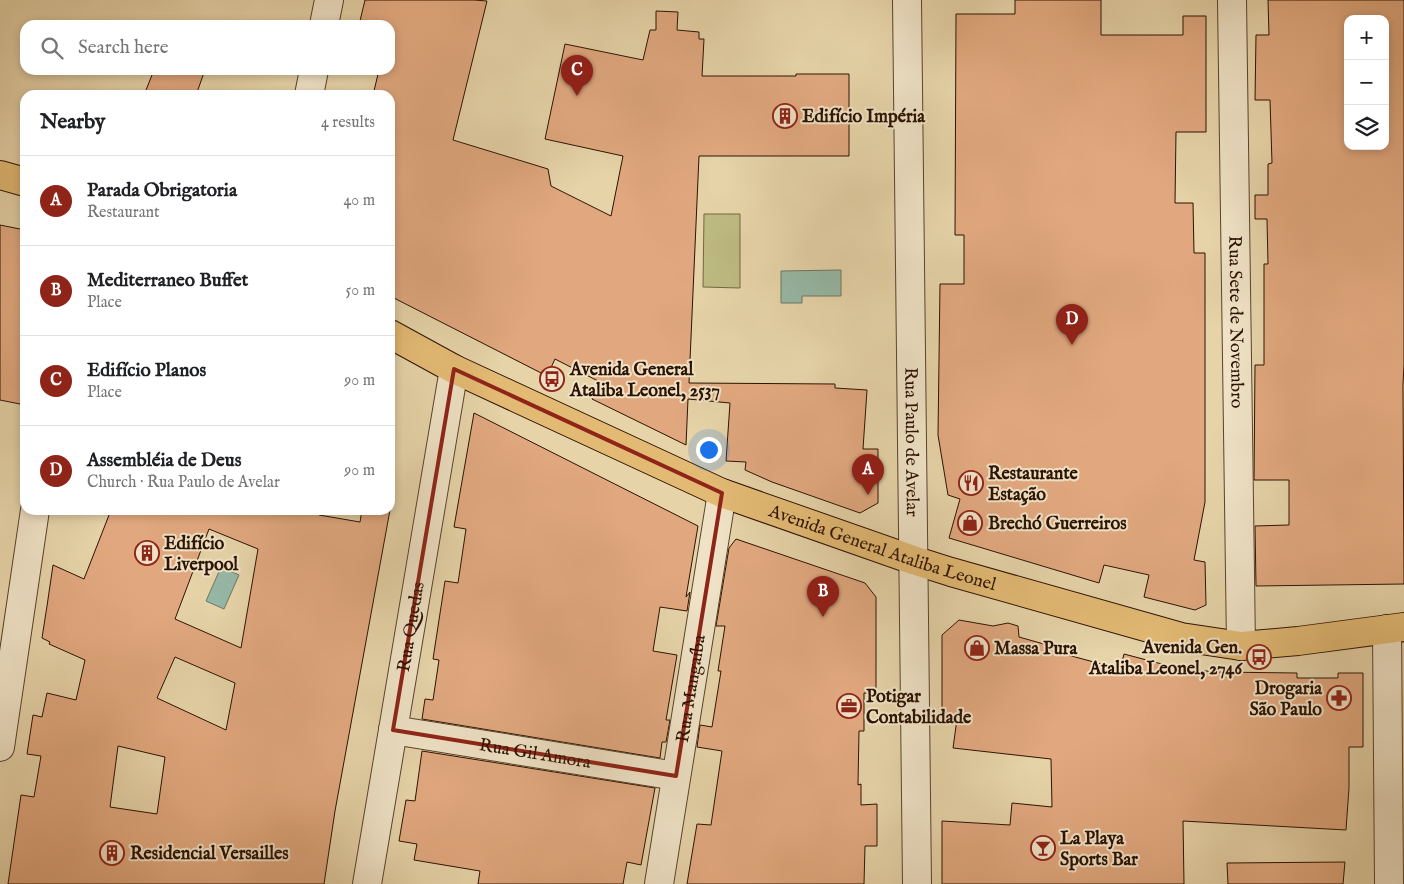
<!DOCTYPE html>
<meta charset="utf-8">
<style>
body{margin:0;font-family:"IM FELL English",serif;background:#f2f2f2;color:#202124}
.controls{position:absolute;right:15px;top:15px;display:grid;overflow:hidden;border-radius:10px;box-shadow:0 2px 8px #0003}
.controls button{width:45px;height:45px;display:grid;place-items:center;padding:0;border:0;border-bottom:1px solid #e0e0e0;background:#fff;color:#202124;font:25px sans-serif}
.you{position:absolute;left:708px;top:449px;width:18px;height:18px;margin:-12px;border:4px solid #fff;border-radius:50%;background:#1a73e8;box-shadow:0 0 0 8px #1a73e833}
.badge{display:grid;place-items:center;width:32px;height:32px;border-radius:50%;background:#8f2418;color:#fff;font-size:16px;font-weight:700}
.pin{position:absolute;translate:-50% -41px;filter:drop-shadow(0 1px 2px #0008)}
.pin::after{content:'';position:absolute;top:26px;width:18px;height:15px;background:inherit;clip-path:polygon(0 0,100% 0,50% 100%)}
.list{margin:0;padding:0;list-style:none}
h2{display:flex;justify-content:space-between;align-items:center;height:65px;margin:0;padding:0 20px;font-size:21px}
h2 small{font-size:16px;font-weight:400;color:#757577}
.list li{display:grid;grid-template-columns:32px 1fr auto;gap:15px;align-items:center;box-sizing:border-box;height:90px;padding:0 20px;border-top:1px solid #e0e0e0}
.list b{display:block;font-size:19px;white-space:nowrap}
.list p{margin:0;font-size:16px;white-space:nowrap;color:#757577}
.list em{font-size:16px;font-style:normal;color:#757577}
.icon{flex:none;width:28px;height:28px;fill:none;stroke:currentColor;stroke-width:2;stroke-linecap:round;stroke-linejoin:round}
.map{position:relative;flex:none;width:1404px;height:884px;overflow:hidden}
.search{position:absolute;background:#fff;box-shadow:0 2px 8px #0003;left:20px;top:20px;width:375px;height:55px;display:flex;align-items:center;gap:12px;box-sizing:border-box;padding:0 18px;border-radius:15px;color:#757577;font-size:19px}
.panel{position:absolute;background:#fff;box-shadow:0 2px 8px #0003;left:20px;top:90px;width:375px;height:425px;border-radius:15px}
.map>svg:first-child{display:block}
.green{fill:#bdba82;stroke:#746642}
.water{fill:#96b8a6;stroke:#6c7664}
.building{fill:#e1a87f;stroke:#2c1202;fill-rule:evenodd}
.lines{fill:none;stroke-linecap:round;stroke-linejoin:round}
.minor-casing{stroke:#5a422c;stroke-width:30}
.major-casing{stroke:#2c1202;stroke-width:30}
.minor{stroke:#efe2c6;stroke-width:28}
.major{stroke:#e3ba74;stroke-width:28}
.marked{fill:none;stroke:#8f2418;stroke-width:4;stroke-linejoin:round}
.labels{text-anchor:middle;stroke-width:4;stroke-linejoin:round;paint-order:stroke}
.poi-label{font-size:18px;font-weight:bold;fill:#2c1202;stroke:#efe2c6;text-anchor:start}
.street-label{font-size:18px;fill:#2c1202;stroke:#efe2c6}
</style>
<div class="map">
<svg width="1404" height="884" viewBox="0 0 1404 884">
<rect width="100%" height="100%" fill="#e6d3a8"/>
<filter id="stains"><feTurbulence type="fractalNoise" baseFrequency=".004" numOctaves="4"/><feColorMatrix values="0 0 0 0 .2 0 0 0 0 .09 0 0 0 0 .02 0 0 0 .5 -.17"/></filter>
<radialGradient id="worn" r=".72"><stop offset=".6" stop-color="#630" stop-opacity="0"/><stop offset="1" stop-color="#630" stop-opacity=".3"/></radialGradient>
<!-- green -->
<polygon class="green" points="704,214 740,214 740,288 703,287"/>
<!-- water -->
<g class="water">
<polygon points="841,270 841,296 802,296 802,303 781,303 781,271"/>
<polygon points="221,567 239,575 224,609 206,601"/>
</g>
<!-- building -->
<g class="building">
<polygon points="365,0 474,0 487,1 453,140 548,169 551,186 611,216 623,156 545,139 565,44 643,60 650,30 656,30 656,11 678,12 677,30 699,32 699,39 704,39 702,76 796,76 796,74 849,74 849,156 699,156 689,383 835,384 835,388 867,390 863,449 878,449 878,503 860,513 772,482 745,470 746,462 726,461 730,403 688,399 686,445 592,399 600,382 555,359 547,376 390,296 390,95 373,95 379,70 390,70 390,25 359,25"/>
<polygon points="1015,0 1101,0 1101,35 1183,35 1183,16 1206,16 1206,132 1176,132 1175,203 1193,203 1194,253 1205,253 1205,502 1194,560 1205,562 1206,605 1195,610 1144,597 1149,575 1104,565 1099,583 949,538 960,499 948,495 938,435 940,284 964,284 964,235 955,235 956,14 1015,14"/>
<path d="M1268,0H1404V365L1403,385L1404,584L1256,586L1255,526L1289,525V480H1254L1255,365H1264V264H1268L1267,219H1255V195H1268V164L1272,163L1270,100H1255L1256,35H1269ZM1348,19H1385V146H1348Z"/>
<polygon points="154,70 205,70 196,95 144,95"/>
<polygon points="0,225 25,230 25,405 0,400"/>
<polygon points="474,413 698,526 686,597 690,592 687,611 660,607 653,651 677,655 666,720 670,720 666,742 662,742 660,758 422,719 425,699 433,700 439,660 433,659 445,581 458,583 466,529 454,527"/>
<path d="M111,510H320L319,515L360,522L362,510H390L335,811L324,884H8L21,795L34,797L41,756L27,754L33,715L42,717L47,693L76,700L85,660L49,644L50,642L42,638L47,606L53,565L84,579ZM209,529L258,549L241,648L175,619ZM175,657L235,683L226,730L157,698ZM118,746L165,757L157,814L110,807Z"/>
<polygon points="736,539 865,583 876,597 876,694 864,693 864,731 859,731 858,785 861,784 861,805 877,804 877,846 865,846 864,884 687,884 697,824 711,825 722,751 697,747 700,725 712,727 721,671 718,671 725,626 716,626 729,548"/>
<polygon points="959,620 993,626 1008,623 1018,626 1019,637 1065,650 1064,654 1120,669 1124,654 1177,668 1216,672 1297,673 1297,678 1338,678 1338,673 1363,673 1363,747 1349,747 1349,788 1346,830 1183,821 1184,884 942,884 942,821 1010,825 1012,803 1052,807 1051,759 953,748 957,719 942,718 942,635"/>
<polygon points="422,751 655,788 641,865 627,862 623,884 478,884 480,871 414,860 417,844 399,841 406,800 415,801"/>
<polygon points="1345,862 1343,884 1228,884 1227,863"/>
</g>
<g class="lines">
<defs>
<g id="minor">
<path id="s1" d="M907,0L917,884"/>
<path id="s2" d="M1232,0L1241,646"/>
<polyline points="324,25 329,0"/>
<polyline points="309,95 314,70"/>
<polyline points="1387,629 1389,884"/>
<path id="s3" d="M393,730L676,776"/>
<polyline points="0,747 35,510"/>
<path id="s4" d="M367,884L454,369"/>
<path id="s5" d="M659,884L722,493"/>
</g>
<g id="major">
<polyline points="0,175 25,182"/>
<path id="s6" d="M390,334L454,369L722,493L913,560L951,572L1181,637L1241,646L1298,641L1404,627"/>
</g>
</defs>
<!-- minor casing -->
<use href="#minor" class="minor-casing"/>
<!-- major casing -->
<use href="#major" class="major-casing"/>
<!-- minor -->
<use href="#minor" class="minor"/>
<!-- major -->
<use href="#major" class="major"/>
</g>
<!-- marked area -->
<path class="marked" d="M454,369L722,493L676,776L393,730Z"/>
<!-- icons -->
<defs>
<symbol id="building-ring" viewBox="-11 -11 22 22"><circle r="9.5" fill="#efe2c6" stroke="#8f2418" stroke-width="1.5"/><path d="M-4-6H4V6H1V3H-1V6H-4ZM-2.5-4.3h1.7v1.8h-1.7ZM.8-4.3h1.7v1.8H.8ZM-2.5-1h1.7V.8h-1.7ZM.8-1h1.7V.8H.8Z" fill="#8f2418"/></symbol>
<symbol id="bus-ring" viewBox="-11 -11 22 22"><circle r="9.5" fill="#efe2c6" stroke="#8f2418" stroke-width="1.5"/><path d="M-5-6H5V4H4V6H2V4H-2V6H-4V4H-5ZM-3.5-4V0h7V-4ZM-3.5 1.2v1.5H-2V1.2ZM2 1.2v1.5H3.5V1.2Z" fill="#8f2418"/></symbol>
<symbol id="restaurant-ring" viewBox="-11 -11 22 22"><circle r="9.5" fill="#efe2c6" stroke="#8f2418" stroke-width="1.5"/><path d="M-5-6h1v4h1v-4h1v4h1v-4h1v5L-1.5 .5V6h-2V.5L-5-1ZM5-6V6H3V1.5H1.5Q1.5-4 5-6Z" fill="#8f2418"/></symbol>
<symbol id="shop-ring" viewBox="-11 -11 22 22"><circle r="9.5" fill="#efe2c6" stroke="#8f2418" stroke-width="1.5"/><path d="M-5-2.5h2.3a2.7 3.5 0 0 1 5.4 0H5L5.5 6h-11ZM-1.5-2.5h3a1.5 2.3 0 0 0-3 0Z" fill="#8f2418"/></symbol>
<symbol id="pharmacy-ring" viewBox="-11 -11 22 22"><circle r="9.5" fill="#efe2c6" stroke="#8f2418" stroke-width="1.5"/><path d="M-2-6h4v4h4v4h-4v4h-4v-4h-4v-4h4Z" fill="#8f2418"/></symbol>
<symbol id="office-ring" viewBox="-11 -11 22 22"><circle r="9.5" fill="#efe2c6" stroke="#8f2418" stroke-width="1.5"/><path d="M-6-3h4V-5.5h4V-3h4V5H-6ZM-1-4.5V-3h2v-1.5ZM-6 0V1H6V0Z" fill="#8f2418"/></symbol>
<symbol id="bar-ring" viewBox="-11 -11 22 22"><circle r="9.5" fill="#efe2c6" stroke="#8f2418" stroke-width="1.5"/><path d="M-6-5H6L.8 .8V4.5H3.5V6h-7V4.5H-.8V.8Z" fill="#8f2418"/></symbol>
</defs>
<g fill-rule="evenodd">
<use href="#building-ring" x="771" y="102" width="28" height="28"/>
<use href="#bus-ring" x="538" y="365" width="28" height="28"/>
<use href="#restaurant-ring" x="957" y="469" width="28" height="28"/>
<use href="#shop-ring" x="956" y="509" width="28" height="28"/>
<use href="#building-ring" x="133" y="539" width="28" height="28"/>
<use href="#shop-ring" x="963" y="634" width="28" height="28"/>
<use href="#bus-ring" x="1245" y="643" width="28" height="28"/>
<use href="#pharmacy-ring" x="1325" y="684" width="28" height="28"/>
<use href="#office-ring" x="835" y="692" width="28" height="28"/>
<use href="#bar-ring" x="1029" y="834" width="28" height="28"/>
<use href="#building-ring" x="98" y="839" width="28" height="28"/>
</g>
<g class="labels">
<!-- poi labels -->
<g class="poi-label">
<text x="802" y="122">Edifício Impéria</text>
<text x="570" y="375">Avenida General<tspan x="570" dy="21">Ataliba Leonel, 2537</tspan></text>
<text x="988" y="479">Restaurante<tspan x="988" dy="21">Estação</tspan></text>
<text x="988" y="529">Brechó Guerreiros</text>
<text x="164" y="549">Edifício<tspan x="164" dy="21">Liverpool</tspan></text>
<text x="1242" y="653" text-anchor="end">Avenida Gen.<tspan x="1242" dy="21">Ataliba Leonel, 2746</tspan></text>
<text x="994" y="654">Massa Pura</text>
<text x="1322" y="694" text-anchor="end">Drogaria<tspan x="1322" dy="21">São Paulo</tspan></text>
<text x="866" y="702">Potigar<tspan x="866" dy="21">Contabilidade</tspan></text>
<text x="1060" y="844">La Playa<tspan x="1060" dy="21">Sports Bar</tspan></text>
<text x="130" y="859">Residencial Versailles</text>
</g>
<!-- street labels -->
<g class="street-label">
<text dy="6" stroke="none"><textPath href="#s2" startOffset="322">Rua Sete de Novembro</textPath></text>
<text dy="6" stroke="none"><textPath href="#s1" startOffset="442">Rua Paulo de Avelar</textPath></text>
<text dy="6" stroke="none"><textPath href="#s6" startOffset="538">Avenida General Ataliba Leonel</textPath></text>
<text dy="6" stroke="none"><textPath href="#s4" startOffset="261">Rua Quedas</textPath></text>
<text dy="6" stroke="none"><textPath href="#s5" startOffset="198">Rua Mangaíba</textPath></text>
<text dy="6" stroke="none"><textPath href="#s3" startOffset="144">Rua Gil Amora</textPath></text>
</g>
</g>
<rect width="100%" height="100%" filter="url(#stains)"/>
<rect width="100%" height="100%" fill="url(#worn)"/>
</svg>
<div class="controls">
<button>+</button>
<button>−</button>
<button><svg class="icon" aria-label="layers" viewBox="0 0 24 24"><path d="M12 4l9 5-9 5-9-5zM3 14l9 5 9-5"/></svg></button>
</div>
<div class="you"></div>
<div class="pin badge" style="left:868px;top:495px">A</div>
<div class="pin badge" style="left:823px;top:617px">B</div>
<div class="pin badge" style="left:577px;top:96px">C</div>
<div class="pin badge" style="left:1072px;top:345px">D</div>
<div class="search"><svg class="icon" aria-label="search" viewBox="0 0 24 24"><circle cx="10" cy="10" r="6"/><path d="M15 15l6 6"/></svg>Search here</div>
<section class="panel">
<h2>Nearby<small>4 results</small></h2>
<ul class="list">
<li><span class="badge">A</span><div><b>Parada Obrigatoria</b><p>Restaurant</p></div><em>40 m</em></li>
<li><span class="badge">B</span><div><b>Mediterraneo Buffet</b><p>Place</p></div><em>50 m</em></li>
<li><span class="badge">C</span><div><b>Edifício Planos</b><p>Place</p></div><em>90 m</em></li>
<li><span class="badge">D</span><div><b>Assembléia de Deus</b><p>Church · Rua Paulo de Avelar</p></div><em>90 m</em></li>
</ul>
</section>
</div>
